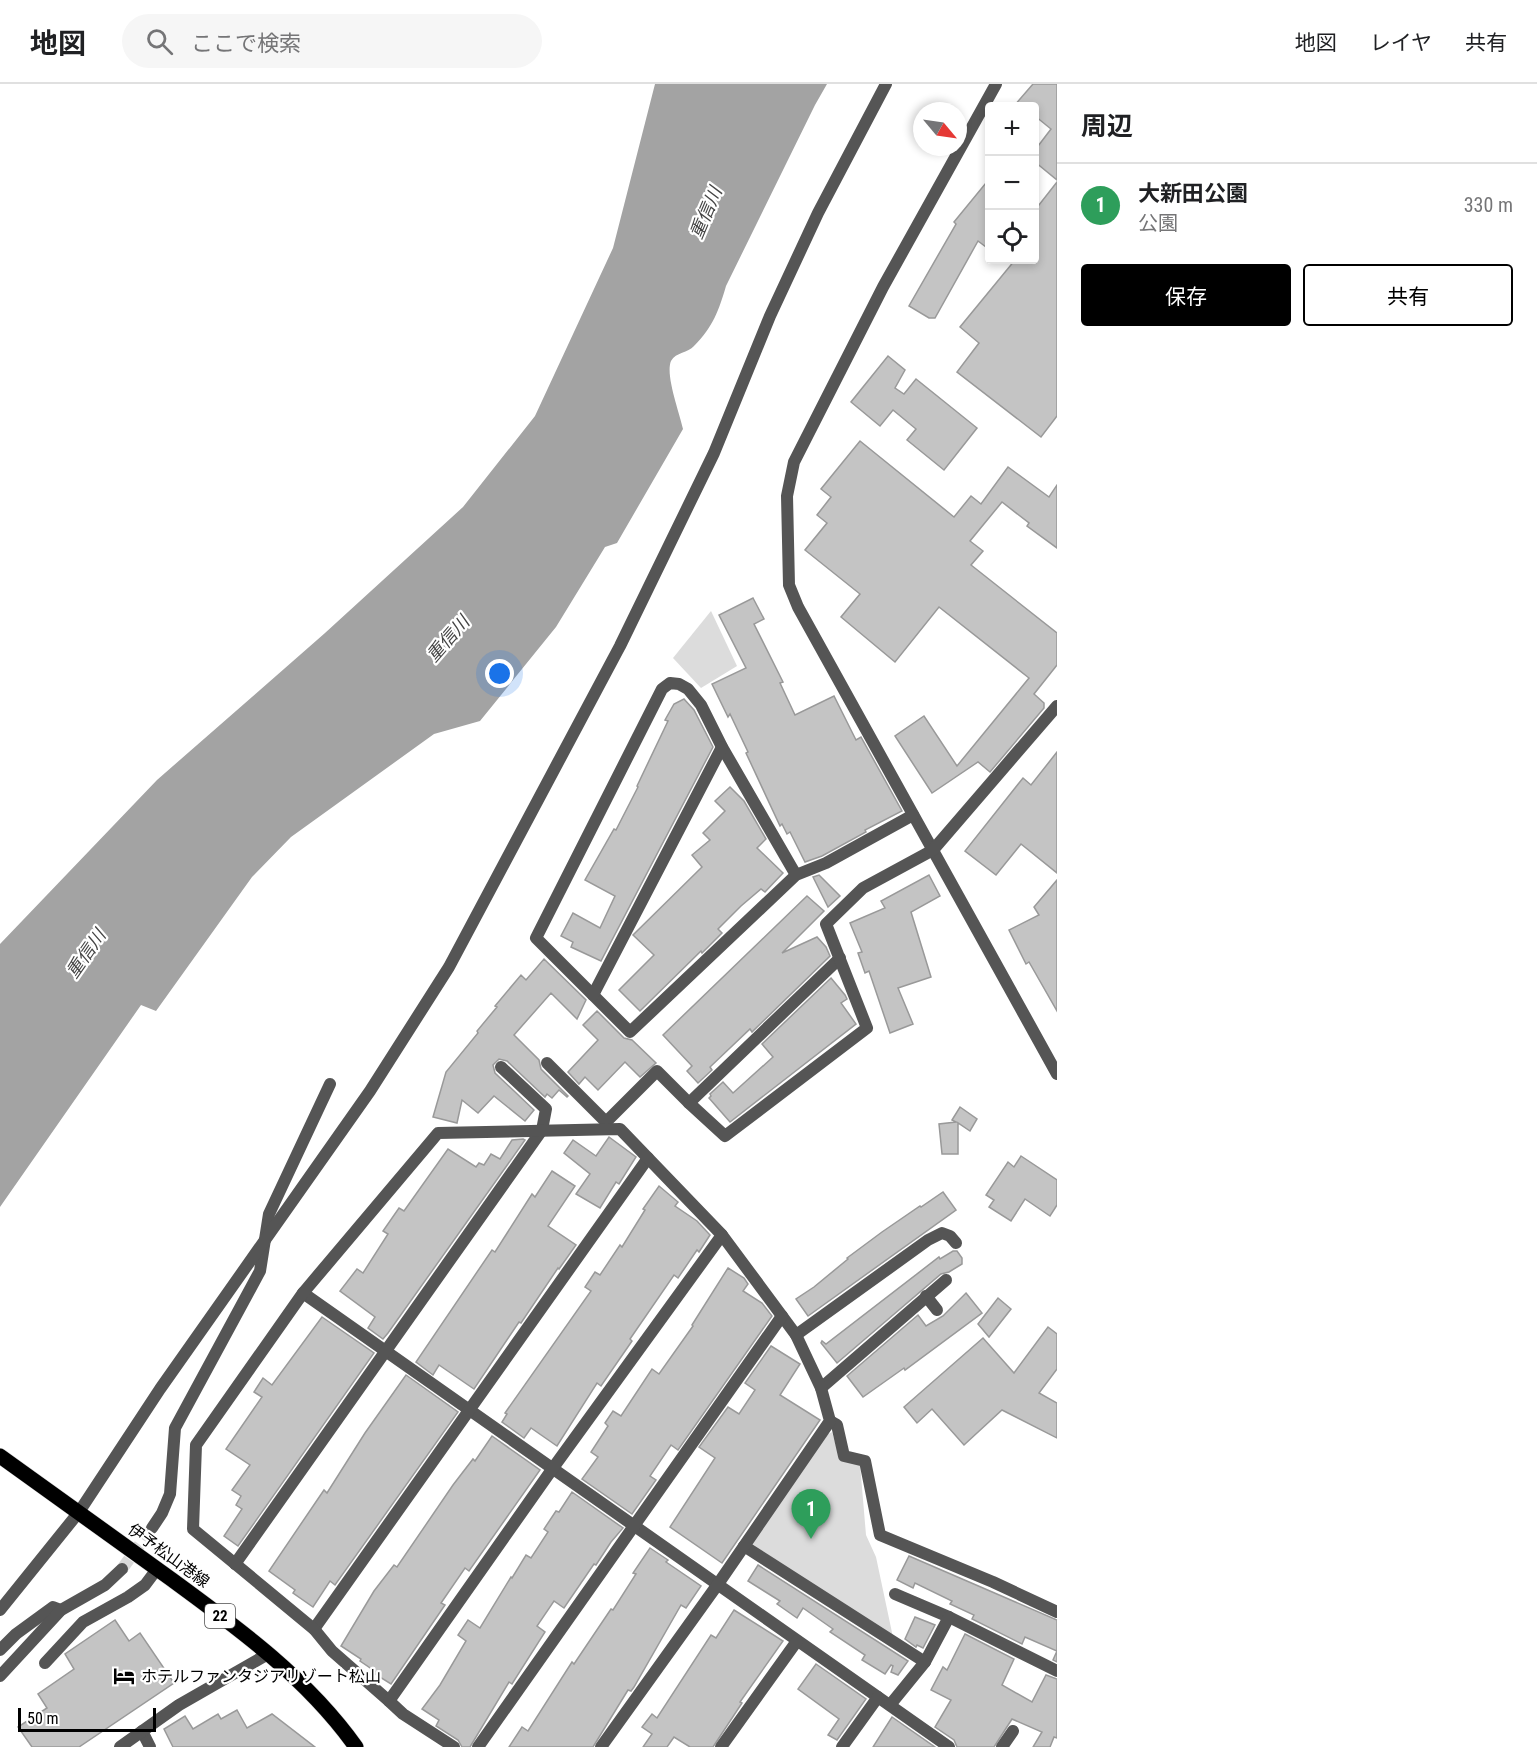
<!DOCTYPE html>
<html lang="ja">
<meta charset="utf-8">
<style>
body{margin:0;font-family:"Roboto Condensed","Noto Sans JP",sans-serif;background:#f6f6f6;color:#202124}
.controls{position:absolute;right:18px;top:18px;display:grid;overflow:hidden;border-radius:6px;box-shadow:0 3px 9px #0003}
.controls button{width:54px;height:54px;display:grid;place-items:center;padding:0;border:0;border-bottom:2px solid #e0e0e0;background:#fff;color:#202124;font:30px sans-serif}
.compass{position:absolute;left:913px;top:18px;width:54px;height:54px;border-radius:50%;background:#fff;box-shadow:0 3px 9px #0003;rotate:119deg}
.scale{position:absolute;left:18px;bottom:15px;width:138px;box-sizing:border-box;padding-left:6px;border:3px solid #000;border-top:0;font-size:16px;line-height:21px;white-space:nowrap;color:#000;-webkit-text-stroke:4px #fff;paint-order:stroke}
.you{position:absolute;left:500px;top:590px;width:21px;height:21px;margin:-15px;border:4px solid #fff;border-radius:50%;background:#1a73e8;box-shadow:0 0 0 9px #1a73e833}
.badge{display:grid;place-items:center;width:39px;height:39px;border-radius:50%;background:#000;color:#fff;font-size:20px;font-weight:700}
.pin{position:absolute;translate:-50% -50px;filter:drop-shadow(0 2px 3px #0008)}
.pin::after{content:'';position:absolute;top:32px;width:21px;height:18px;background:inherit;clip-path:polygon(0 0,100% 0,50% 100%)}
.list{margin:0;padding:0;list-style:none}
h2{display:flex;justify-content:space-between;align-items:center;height:78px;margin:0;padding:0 24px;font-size:26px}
h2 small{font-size:20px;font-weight:400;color:#757577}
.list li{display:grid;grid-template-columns:39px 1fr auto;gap:18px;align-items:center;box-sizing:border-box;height:84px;padding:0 24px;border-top:2px solid #e0e0e0}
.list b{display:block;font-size:22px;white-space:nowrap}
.list p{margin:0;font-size:20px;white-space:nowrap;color:#757577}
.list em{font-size:20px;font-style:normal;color:#757577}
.actions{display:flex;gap:12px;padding:18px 24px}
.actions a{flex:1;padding:14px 0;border:2px solid #000;border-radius:6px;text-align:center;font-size:21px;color:#000}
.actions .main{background:#000;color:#fff}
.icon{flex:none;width:33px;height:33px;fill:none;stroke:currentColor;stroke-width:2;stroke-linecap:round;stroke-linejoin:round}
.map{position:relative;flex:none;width:1057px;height:1663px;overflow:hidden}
header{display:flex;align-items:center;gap:36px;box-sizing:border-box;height:84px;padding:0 30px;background:#fff;border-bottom:2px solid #e0e0e0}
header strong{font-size:28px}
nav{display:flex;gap:33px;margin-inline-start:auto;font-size:21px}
.search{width:420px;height:54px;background:#f6f6f6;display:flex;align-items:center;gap:15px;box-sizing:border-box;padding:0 21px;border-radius:33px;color:#757577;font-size:22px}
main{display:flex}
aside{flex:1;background:#fff}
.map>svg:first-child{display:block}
.green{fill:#dcdcdc}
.water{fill:#a3a3a3}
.building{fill:#c4c4c4;stroke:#999;stroke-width:1.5}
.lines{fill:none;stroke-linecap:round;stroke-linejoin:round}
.minor-tunnel{stroke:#d9d9d9;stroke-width:12;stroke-dasharray:12 6;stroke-linecap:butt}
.primary-casing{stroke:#dbdbdb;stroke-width:16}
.minor{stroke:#555;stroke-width:12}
.primary{stroke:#000;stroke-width:15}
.labels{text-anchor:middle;stroke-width:4.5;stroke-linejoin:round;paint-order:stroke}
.shield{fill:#fff;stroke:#4c4c4c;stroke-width:1.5}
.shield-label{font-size:15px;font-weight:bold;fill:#000}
.street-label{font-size:16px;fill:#000;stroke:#fff}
.poi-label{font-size:16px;fill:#000;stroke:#fff;text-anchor:start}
.water-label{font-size:18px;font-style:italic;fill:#444;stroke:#fff}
</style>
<header>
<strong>地図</strong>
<div class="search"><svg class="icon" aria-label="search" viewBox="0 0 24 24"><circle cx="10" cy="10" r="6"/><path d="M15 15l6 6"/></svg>ここで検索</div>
<nav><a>地図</a><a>レイヤ</a><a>共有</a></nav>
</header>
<main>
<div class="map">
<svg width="1057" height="1663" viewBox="0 0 1057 1663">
<rect width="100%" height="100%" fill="#fff"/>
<!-- green -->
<g class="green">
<polygon points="711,527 737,582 701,604 673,574"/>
<polygon points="832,1348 840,1375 860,1380 866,1451 876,1473 894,1558 751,1459 823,1353"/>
</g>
<!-- water -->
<path class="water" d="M655,0H827L815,21L726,202C719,226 713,243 694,262C688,269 676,268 671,277C665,291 680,330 683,345L617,459L605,463L556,543L480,637L434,650L291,753L252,793L156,927L141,921L0,1123V860L157,696L325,549L463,423L535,332L613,164Z"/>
<!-- building -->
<g class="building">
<polygon points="1033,0 1057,0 1057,96 1035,78 1035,66 1051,45 1035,32 1035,22 1014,22"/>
<polygon points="990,94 990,166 978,157 935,234 929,234 909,222 956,140 954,138"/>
<polygon points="1057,98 1057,332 1041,353 957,288 979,259 960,243 1015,176 1035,176 1035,126"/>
<polygon points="888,272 905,286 895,304 904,310 916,295 977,344 944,386 907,356 916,345 893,326 880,342 851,318"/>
<polygon points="860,357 954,433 971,412 981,420 1008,383 1049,413 1057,401 1057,464 1027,442 1029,439 1002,418 970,457 983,467 971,481 1057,549 1057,581 1034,610 1044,619 1044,624 990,688 978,678 932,709 895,652 924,632 957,682 1029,594 939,523 895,578 841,533 860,510 805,466 827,439 817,431 831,413 821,405"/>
<polygon points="753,514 764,535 754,540 783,598 780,599 795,631 834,612 856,656 861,653 902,727 865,746 866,748 822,772 805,778 790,748 787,750 782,740 780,742 746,669 748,668 730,630 728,633 712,600 746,584 719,531"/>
<polygon points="684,615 694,626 713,663 601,877 571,863 573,858 561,852 573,829 600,844 615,812 585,796 614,745 616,746 638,703 637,702 668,637 665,636 674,620"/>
<polygon points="1057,668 1057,789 1021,760 996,791 965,767 1023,694 1031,701"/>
<polygon points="730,703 744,717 766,755 757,764 783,789 765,808 761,805 741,822 718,845 722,849 702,869 701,867 640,927 619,906 654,871 633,851 702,783 692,771 710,756 703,749 725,727 715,717"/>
<polygon points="819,791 840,812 828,823 813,793"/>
<polygon points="929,791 940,812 911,828 931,893 898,904 913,940 890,949 869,887 865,889 858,869 862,868 850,839 885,824 881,817"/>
<polygon points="1057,796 1057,927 1029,878 1026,880 1009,846 1039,831 1034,823"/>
<polygon points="807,812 824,827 782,869 817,853 826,863 830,872 752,948 750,945 710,983 712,986 698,999 687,987 692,982 663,951"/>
<polygon points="544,875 586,916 577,935 551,909 514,951 539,976 541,985 568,1012 567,1013 559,1006 552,1014 547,1010 545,1013 507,977 499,975 493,981 495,989 534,1026 525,1037 494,1012 478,1029 462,1016 457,1039 433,1033 446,988 478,949 477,947 497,923 495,922 521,891 526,896"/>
<polygon points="831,894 845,911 847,915 841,919 856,940 730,1038 709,1014 711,1012 710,1010 723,998 733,1009 773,973 762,960"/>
<polygon points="597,927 624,954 632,956 656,979 640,993 625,978 598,1006 585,993 579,1000 568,988 598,956 583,941"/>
<polygon points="960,1023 977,1035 970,1047 958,1039 958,1070 942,1070 939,1040 956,1038 952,1036"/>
<polygon points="609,1053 636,1073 619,1100 616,1098 600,1124 576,1110 590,1090 564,1069 573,1056 596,1072"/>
<polygon points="523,1055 525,1056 388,1249 383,1255 368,1244 375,1233 340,1207 357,1185 363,1189 388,1150 383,1147 399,1124 404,1127 448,1065 476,1083 479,1079 484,1081 491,1070 500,1075 512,1056"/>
<polygon points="1021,1072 1057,1096 1057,1121 1050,1132 1025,1115 1011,1137 989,1123 994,1116 986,1111 1008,1078 1014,1083"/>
<polygon points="552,1087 575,1102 548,1142 576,1161 559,1185 558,1184 521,1239 519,1238 474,1305 439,1281 433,1291 416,1278 492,1166 495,1168 532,1110 535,1113"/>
<polygon points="659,1102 678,1118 675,1122 697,1137 710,1151 699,1168 697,1166 678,1194 674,1191 630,1255 632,1257 601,1302 597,1299 557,1362 531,1344 524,1354 502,1338 507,1330 505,1329 591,1207 585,1203 595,1188 600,1191 620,1161 622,1163 645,1126 643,1125"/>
<polygon points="943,1108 956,1126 808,1232 796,1215 814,1203 848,1175 847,1174 882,1148 920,1122 921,1123"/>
<polygon points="953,1167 957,1167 962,1174 962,1180 949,1188 941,1190 837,1279 821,1259 822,1257 826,1260 939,1173 940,1175"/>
<polygon points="728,1184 744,1194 748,1200 743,1207 762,1219 772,1232 678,1366 671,1361 650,1392 656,1396 632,1430 582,1395 598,1373 591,1368 608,1342 605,1339 613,1327 621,1332 652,1285 659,1290 693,1242 692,1241"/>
<polygon points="966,1209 982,1229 905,1286 904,1284 863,1313 847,1292 918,1231 926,1242 943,1232"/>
<polygon points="998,1214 1011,1225 989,1253 978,1240"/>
<polygon points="322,1233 374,1269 238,1462 224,1452 242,1425 236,1421 241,1412 232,1406 250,1381 226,1365 262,1313 254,1308 263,1294 272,1301"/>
<polygon points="1048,1243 1057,1250 1057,1285 1039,1309 1057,1319 1057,1354 1002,1326 964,1361 932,1325 917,1339 904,1323 983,1254 1014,1289"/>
<polygon points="771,1262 800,1280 780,1311 820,1336 722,1479 670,1443 715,1374 699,1363 728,1323 739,1330 755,1306 745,1299"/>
<polygon points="406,1291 458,1328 335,1501 330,1497 313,1523 293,1509 295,1506 269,1487 324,1406 327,1409 365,1349"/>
<polygon points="492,1352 540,1386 469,1487 465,1484 441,1519 445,1521 391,1600 375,1590 376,1588 360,1577 361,1575 341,1562 374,1507 394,1481 397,1483 453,1401 473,1375 475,1377"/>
<polygon points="572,1408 623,1444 611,1458 596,1481 594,1480 564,1524 554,1517 537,1542 545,1548 512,1600 509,1598 470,1663 462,1663 458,1656 436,1642 439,1636 422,1625 440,1601 466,1557 458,1551 468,1536 480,1544 511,1493 512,1494 526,1471 531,1474 548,1448 544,1445 556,1427 559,1428"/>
<polygon points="650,1464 668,1476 666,1478 701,1502 686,1524 681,1521 634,1603 631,1607 628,1606 593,1663 509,1663 522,1643 528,1647 572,1578 574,1580 611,1525 613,1526 636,1490 633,1489"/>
<polygon points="909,1472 1057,1536 1057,1578 1053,1576 1057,1567 1025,1553 1022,1560 972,1535 974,1531 950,1520 952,1517 915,1499 913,1504 897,1496"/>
<polygon points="758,1481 908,1577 898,1591 891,1588 893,1582 891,1581 885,1590 862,1576 865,1571 830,1548 833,1545 803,1524 797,1534 777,1520 780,1517 748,1497"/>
<polygon points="734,1526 783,1557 740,1618 742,1619 713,1663 690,1663 674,1653 667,1663 643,1663 652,1650 642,1643 652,1630 657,1634 711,1551 716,1554"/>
<polygon points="915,1533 935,1541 923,1564 917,1561 916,1563 905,1555"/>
<polygon points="115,1536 129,1557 140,1549 174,1599 79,1663 32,1663 18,1643 47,1624 38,1610 74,1585 65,1570"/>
<polygon points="965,1550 1014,1575 1002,1601 1032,1618 1046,1591 1057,1595 1057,1654 1054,1653 1050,1663 1033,1663 1042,1648 1012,1635 994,1663 957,1663 954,1656 935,1643 951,1616 931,1606 943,1583 947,1586"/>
<polygon points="816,1580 866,1615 837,1656 828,1651 839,1635 798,1605"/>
<polygon points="237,1626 247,1644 272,1630 315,1663 173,1663 164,1645 185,1632 193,1645 218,1630 221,1635"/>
<polygon points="892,1633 935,1663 873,1663"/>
</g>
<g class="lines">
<!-- minor-tunnel -->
<polyline class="minor-tunnel" points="122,1485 152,1444"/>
<defs>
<path id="primary" d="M0,1372C57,1413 114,1454 171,1495C238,1544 307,1594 356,1663"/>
</defs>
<!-- primary casing -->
<use href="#primary" class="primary-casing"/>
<!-- minor -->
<g class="minor">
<polyline points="996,0 883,203 794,378 787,412 789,501 798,523 1057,990"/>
<polyline points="796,791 722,663 701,621 688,605 679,600 670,599 662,605 536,854 630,948 796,791 826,779 913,731"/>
<polyline points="593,911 722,663"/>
<polyline points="547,979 606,1038 657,987 689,1019 840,874"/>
<polyline points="689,1019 725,1052 867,944 826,840 863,804 933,766 1057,622"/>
<polyline points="303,1209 949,1663"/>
<polyline points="926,1212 937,1226"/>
<polyline points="796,1251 928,1156 942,1149 950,1152 956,1159"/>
<polyline points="821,1304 946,1196"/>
<polyline points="830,1337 837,1341 844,1372 865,1377 880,1451 993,1498 1057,1528"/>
<polyline points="152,1444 162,1429 170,1410 175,1344 260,1187 269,1130 330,1000"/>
<polyline points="744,1462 925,1578"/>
<polyline points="235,1480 542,1046 546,1025 501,983"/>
<polyline points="895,1510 949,1533 1057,1587"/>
<polyline points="0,1526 79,1428 160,1305 370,1007 449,883 620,562 714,369 770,232 818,129 886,0"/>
<polyline points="314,1545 648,1074"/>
<polyline points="0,1566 16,1550 53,1523 61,1526"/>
<polyline points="45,1579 83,1538 128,1513 145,1501 157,1485"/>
<polyline points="0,1592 61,1526 105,1501 122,1485"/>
<polyline points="389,1617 332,1567 314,1545 193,1445 196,1361 303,1209 438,1049 620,1045 722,1151 782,1232 796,1251 821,1304 830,1337 718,1500 601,1663"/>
<polyline points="890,1621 925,1578 949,1533"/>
<polyline points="142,1647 150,1663"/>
<polyline points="120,1663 179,1621 268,1570"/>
<polyline points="454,1663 403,1630 389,1617 553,1384 722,1151"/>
<polyline points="478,1663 782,1232"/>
<polyline points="721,1663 797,1557"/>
<polyline points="842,1663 878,1613"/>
<polyline points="1002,1663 1013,1647"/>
</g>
<!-- primary -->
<use href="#primary" class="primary"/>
</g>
<!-- icons -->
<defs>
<symbol id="hotel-bare" viewBox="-9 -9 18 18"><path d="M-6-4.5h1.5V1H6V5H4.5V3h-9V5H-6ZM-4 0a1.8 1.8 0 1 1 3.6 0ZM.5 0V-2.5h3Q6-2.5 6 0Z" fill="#000" stroke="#fff" stroke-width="2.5" paint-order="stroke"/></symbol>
</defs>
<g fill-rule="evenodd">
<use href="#hotel-bare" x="109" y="1577" width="30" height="30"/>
</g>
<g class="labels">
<!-- shield labels -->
<rect class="shield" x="205" y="1520" width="30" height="24" rx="4.5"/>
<g class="shield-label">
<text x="220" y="1537">22</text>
</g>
<!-- street labels -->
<g class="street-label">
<text transform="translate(169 1471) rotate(36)" y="6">伊予松山港線</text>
</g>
<!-- poi labels -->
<g class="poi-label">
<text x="141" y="1598">ホテルファンタジアリゾート松山</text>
</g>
<!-- water labels -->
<g class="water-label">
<text transform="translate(706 129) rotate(-67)" y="6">重信川</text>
<text transform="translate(448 555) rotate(-49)" y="6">重信川</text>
<text transform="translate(86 870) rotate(-55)" y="6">重信川</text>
</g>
</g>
</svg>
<div class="controls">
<button>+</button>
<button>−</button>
<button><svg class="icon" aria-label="locate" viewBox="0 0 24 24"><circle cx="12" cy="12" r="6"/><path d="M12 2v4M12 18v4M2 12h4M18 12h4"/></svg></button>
</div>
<svg class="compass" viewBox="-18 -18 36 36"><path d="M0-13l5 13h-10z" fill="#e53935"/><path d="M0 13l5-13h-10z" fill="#757577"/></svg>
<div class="scale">50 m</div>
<div class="you"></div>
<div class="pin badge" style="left:811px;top:1455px;background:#2e9e5b">1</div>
</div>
<aside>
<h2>周辺<small></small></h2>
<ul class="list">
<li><span class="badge" style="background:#2e9e5b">1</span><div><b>大新田公園</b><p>公園</p></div><em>330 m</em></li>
</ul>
<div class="actions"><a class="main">保存</a><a>共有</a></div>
</aside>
</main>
